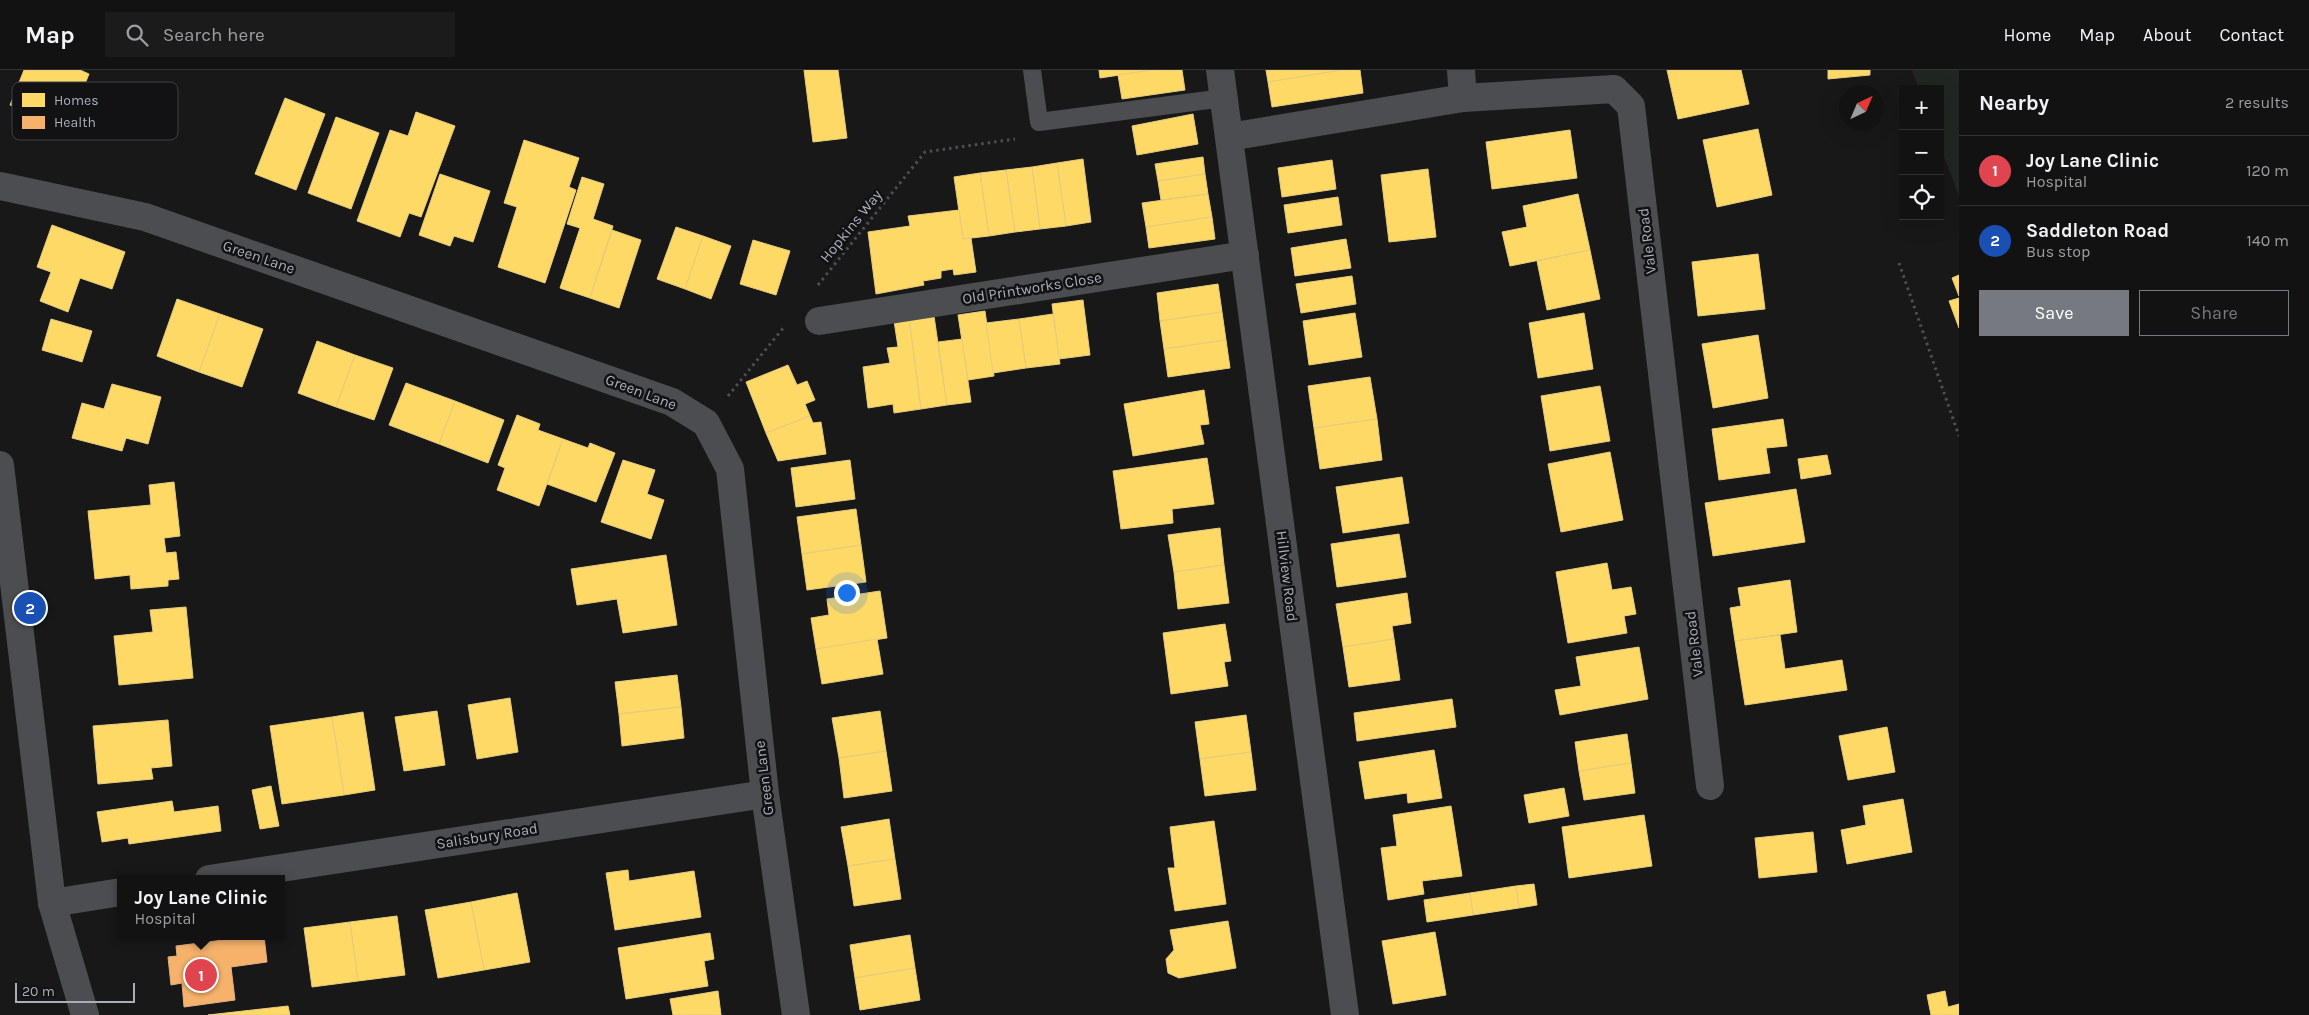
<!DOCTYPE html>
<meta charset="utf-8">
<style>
body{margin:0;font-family:Karla,sans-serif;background:#1b1b1b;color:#f1f3f6}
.controls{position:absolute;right:15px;top:15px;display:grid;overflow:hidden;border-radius:0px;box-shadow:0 5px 20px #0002}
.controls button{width:45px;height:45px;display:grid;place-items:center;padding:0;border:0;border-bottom:1px solid #313232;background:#121212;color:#f1f3f6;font:25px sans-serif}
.compass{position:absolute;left:1839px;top:15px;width:45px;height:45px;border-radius:50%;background:#121212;box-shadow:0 5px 20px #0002;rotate:44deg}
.scale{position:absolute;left:15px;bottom:12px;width:120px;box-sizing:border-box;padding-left:5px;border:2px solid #a9aeb8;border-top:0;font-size:14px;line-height:18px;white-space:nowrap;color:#a9aeb8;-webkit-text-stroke:4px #121214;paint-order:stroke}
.you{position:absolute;left:846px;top:522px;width:18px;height:18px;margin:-12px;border:4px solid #fff;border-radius:50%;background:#1a73e8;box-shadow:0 0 0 8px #1a73e833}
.badge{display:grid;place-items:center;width:32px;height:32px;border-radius:50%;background:#767a80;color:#fff;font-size:16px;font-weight:700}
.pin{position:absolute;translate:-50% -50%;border:2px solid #fff;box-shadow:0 1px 5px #0006}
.popup{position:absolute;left:117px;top:805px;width:168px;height:65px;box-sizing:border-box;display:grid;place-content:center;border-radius:0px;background:#121212;filter:drop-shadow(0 1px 4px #0005);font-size:16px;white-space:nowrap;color:#9c9e9f}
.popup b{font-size:19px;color:#f1f3f6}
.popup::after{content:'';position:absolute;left:50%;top:100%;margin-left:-10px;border:10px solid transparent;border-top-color:#121212}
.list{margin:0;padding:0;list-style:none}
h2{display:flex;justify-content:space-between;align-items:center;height:65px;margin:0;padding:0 20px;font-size:21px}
h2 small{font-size:16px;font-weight:400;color:#9c9e9f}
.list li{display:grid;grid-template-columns:32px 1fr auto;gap:15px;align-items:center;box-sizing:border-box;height:70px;padding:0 20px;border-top:1px solid #313232}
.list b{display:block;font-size:19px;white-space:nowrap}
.list p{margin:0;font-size:16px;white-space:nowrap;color:#9c9e9f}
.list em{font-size:16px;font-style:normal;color:#9c9e9f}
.actions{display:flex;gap:10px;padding:15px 20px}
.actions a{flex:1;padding:11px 0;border:1px solid #767a80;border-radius:0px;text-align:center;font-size:18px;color:#767a80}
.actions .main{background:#767a80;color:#fff}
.icon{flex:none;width:28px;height:28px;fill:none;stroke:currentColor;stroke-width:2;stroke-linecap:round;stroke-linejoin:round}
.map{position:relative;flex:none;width:1959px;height:945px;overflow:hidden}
header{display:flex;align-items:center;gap:30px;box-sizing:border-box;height:70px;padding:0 25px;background:#121212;border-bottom:1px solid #313232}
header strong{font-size:24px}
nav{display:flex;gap:28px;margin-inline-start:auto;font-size:18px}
.search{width:350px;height:45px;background:#1b1b1b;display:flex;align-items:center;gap:12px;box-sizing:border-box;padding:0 18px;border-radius:0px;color:#9c9e9f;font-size:19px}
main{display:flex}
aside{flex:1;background:#121212}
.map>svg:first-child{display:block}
.green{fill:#202621}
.homes{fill:#ffd966;stroke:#e5cc7f}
.health{fill:#f6b26b;stroke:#dfb182}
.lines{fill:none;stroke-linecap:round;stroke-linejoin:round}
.path{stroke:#4e4f52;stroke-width:3;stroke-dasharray:2.5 4;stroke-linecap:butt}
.lane{stroke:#4c4d50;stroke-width:18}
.street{stroke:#4c4d50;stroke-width:28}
.labels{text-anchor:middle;stroke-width:5;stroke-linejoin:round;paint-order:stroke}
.street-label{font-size:15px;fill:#a9aeb8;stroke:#121214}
.key{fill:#121214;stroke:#3f4145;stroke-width:1}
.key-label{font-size:14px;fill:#a9aeb8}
</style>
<header>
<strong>Map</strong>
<div class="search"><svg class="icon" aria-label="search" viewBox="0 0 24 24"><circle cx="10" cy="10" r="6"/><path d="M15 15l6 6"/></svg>Search here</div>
<nav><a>Home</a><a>Map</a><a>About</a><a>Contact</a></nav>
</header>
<main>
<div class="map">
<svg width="1959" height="945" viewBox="0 0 1959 945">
<rect width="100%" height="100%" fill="#181818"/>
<!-- green -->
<polygon class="green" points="1912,0 1959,0 1959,126 1940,76 1940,19 1919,19"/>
<!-- homes -->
<g class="homes">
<polygon points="24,0 80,0 89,4 67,58 10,35"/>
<polygon points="804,0 838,0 847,68 813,72"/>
<polygon points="1099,0 1153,0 1100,8"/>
<polygon points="1153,0 1182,0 1185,20 1122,29 1118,5"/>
<polygon points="1266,0 1342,0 1268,12"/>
<polygon points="1342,0 1360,0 1363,23 1272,37 1268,12"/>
<polygon points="1667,0 1741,0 1749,34 1678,49"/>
<polygon points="1828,0 1870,0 1870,5 1828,9"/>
<polygon points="285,28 325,44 296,120 255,104"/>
<polygon points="416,42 455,56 421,147 409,143 400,167 357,151 390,60 408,66"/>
<polygon points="1193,44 1198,74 1137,85 1132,56"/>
<polygon points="336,47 379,63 351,139 308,123"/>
<polygon points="1758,59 1772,125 1717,137 1703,70"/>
<polygon points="1570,60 1577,108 1492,119 1486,72"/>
<polygon points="524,70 579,88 569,117 576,120 545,213 498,197 517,137 504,133"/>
<polygon points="1203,87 1205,104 1158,111 1155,94"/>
<polygon points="1083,89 1091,152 1066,156 1057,93"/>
<polygon points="1332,90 1336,119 1282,127 1278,98"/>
<polygon points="1057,93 1066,156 1040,159 1032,97"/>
<polygon points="1032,97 1040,159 1015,162 1006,100"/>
<polygon points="1428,99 1436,167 1389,172 1381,105"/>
<polygon points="1006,100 1015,162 989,166 980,103"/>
<polygon points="980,103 989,166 963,169 954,107"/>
<polygon points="440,104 490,121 473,172 454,166 450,176 419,165"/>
<polygon points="1205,104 1208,124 1161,130 1158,111"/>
<polygon points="582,107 604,114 593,149 613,156 590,228 560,218 580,158 567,154"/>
<polygon points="1208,124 1212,147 1146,157 1142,133"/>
<polygon points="1578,124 1590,180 1510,196 1502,162 1527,157 1523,136"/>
<polygon points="1338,127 1342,155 1288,163 1284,135"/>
<polygon points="959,140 963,169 971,168 976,202 954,205 953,199 941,201 941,208 923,211 924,215 876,224 868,162 910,156 908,146"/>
<polygon points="1212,147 1215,169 1149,178 1146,157"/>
<polygon points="52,155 125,182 112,219 80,208 68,242 40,231 51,202 37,197"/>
<polygon points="676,157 703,166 685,219 657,209"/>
<polygon points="612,160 641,170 619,238 590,228"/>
<polygon points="703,166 731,176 711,229 685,219"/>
<polygon points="1346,169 1351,198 1295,206 1291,178"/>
<polygon points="753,170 790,181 776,225 740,214"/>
<polygon points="1590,180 1600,229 1547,240 1537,191"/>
<polygon points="1758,184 1765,239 1698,246 1692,192"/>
<polygon points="1959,205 1959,226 1952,208"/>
<polygon points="1352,206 1356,234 1301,243 1296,214"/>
<polygon points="1218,214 1222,242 1160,251 1157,223"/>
<polygon points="1959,228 1959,258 1949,231"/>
<polygon points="177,229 220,244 199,302 157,286"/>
<polygon points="1083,230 1090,285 1059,289 1052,234"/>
<polygon points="985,241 994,306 968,310 958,245"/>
<polygon points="1222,242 1226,270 1164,279 1160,251"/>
<polygon points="1355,243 1362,287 1309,295 1303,251"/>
<polygon points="1584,243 1593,299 1538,308 1529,253"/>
<polygon points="220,244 263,259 242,317 199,302"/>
<polygon points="1053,244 1060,294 1026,298 1019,249"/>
<polygon points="934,246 947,335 921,339 909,249"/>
<polygon points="51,249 92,261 82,292 42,280"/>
<polygon points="909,249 921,339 894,343 893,334 868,338 863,297 890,293 887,278 898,277 894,251"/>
<polygon points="1019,249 1026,298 993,303 986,253"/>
<polygon points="1758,265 1768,328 1713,338 1702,274"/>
<polygon points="962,269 971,332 947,335 938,272"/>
<polygon points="1226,270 1230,298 1168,307 1164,279"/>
<polygon points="317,271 355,285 336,337 298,323"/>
<polygon points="355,285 393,298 374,350 336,337"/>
<polygon points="788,295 797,315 807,311 815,330 805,334 810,346 766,363 746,312"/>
<polygon points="1370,307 1377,349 1314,358 1308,316"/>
<polygon points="406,313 455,331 439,374 389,355"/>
<polygon points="112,314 161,327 148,374 126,368 122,381 72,368 82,333 104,339"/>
<polygon points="1600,316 1610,371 1550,381 1541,326"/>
<polygon points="1204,320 1209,354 1200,355 1204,374 1133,386 1124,334"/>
<polygon points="455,331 504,350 488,393 439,374"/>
<polygon points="517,345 540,354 538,360 563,369 539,436 497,420 505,398 498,395"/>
<polygon points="810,346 813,353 821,352 826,384 778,391 766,363"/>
<polygon points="1377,349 1382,390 1320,399 1314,358"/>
<polygon points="1783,349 1787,376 1766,378 1770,403 1719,410 1712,359"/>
<polygon points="563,369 588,378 590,373 615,383 596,432 547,414"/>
<polygon points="1610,382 1623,450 1561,462 1548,394"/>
<polygon points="1827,385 1831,404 1801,409 1798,389"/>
<polygon points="1207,388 1214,434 1172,439 1173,453 1121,459 1113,401"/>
<polygon points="623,390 655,400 647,424 664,430 651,469 601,452"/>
<polygon points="850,390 855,429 796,437 791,398"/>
<polygon points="1402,407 1409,453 1343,463 1336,417"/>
<polygon points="174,412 180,466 164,468 166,483 176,482 179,509 168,510 168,516 131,519 130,505 95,509 88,441 151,435 149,415"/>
<polygon points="1796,419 1805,472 1713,486 1705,433"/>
<polygon points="856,439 861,475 802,484 797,447"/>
<polygon points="1220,458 1224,495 1174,502 1168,465"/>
<polygon points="1399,464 1406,507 1337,517 1331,474"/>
<polygon points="861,475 866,512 807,520 802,484"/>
<polygon points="666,485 677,555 623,563 617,529 577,535 571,499"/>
<polygon points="1607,493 1612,520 1631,517 1636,544 1624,546 1627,563 1568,573 1556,502"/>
<polygon points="1224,495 1229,533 1178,539 1174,502"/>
<polygon points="1790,510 1797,562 1735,571 1730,538 1741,536 1738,518"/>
<polygon points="880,521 887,568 816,579 811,548 829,545 827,529"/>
<polygon points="1407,523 1411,553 1392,556 1394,569 1343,577 1336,534"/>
<polygon points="186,537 193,608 119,615 114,566 153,562 150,540"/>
<polygon points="1225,554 1231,591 1224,592 1228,616 1171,624 1163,563"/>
<polygon points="1780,565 1785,599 1842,590 1847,620 1745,635 1735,571"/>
<polygon points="877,569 883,604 822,614 816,579"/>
<polygon points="1394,569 1400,610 1349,617 1343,577"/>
<polygon points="1639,577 1648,629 1560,645 1555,620 1581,616 1576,587"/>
<polygon points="677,605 681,637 619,644 615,612"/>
<polygon points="510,628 518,682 477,689 468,635"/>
<polygon points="1452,629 1456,657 1357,671 1354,643"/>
<polygon points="681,637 684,668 622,676 619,644"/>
<polygon points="437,641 445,695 404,701 395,647"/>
<polygon points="880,641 886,681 839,688 832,648"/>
<polygon points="363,642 375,720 344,725 332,647"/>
<polygon points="1246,645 1251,682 1200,689 1195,652"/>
<polygon points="332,647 344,725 282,734 270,656"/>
<polygon points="168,650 172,696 151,698 153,709 98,714 93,656"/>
<polygon points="1887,657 1895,702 1848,710 1839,666"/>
<polygon points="1627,664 1631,693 1579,701 1575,672"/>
<polygon points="1434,680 1442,728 1408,733 1407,723 1365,729 1359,692"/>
<polygon points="886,681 892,721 844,728 839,688"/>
<polygon points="1251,682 1256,720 1205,726 1200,689"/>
<polygon points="1631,693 1635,723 1584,730 1579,701"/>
<polygon points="271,716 279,756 260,759 252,720"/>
<polygon points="1564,718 1569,746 1529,753 1524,725"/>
<polygon points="1903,729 1912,782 1847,794 1841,760 1866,755 1863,736"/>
<polygon points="172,731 174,742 218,736 221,761 129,774 128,768 102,772 97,742"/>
<polygon points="1451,736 1462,806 1422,811 1424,824 1388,830 1381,778 1397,776 1393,745"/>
<polygon points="1644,745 1652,796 1569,808 1562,757"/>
<polygon points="889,749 895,789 848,796 841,757"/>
<polygon points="1214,751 1226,834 1175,841 1168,798 1175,798 1170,757"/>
<polygon points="1813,762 1817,802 1759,808 1755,768"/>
<polygon points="895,789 901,829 854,836 848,796"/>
<polygon points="628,800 629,811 694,801 701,847 615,860 606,803"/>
<polygon points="1534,814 1537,835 1519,838 1516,816"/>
<polygon points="1516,816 1519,838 1473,845 1470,823"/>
<polygon points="517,823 530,892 484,900 471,832"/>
<polygon points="1470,823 1473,845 1427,852 1424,830"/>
<polygon points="471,832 484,900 438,908 425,840"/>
<polygon points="397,846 405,905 358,911 350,852"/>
<polygon points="1228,851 1236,898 1179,908 1168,903 1166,889 1174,880 1170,860"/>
<polygon points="350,852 358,911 312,917 304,858"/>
<polygon points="1435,862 1446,925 1393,934 1382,871"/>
<polygon points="710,863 714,889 704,891 708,916 626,929 618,878"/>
<polygon points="910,865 915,898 855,908 850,875"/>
<polygon points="915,898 920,930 860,940 855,908"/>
<polygon points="718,921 721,945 673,945 670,929"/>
<polygon points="1945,921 1948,937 1959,934 1959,945 1931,945 1927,925"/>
<polygon points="288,936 290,945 208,945"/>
</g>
<!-- health -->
<polygon class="health" points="255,866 264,866 267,892 231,897 235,930 184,937 182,913 171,915 168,887 177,886 176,876"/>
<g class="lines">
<!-- path -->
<g class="path">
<polyline points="1899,193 1959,366"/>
<polyline points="818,215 925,82 1015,69"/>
<polyline points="728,326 784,257"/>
</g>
<!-- lane -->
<polyline class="lane" points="1032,0 1039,52 1224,28"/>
<!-- street -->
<g class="street">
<polyline points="1220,0 1345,945"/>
<polyline points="1461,0 1463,28"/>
<polyline points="1229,67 1463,28 1614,19 1631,36 1710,716"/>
<polyline points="0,116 145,147 672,332 706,353 730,399 765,724 796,945"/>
<polyline points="819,251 1245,185"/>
<polyline points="0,395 52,833 85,945"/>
<polyline points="209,809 765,724"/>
<polyline points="52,833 121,822"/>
</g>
</g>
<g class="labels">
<!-- street labels -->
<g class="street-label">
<text transform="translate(851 156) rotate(-51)" y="5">Hopkins Way</text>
<text transform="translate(1647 171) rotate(-97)" y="5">Vale Road</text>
<text transform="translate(259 187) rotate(19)" y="5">Green Lane</text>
<text transform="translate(1032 218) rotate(-9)" y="5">Old Printworks Close</text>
<text transform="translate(641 322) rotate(21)" y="5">Green Lane</text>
<text transform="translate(1287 506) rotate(83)" y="5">Hillview Road</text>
<text transform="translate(1694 574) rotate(-97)" y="5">Vale Road</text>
<text transform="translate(764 708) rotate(-97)" y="5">Green Lane</text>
<text transform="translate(487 766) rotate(-9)" y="5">Salisbury Road</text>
</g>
</g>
<!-- legend -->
<rect x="12" y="12" width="166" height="58" rx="8" class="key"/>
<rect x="22" y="23" width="23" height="14" fill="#ffd966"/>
<rect x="22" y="46" width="23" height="13" fill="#f6b26b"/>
<g class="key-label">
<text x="54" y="35">Homes</text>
<text x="54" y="57">Health</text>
</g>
</svg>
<div class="controls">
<button>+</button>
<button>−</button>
<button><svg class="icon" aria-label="locate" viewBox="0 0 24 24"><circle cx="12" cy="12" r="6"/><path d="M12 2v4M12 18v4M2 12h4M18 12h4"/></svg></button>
</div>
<svg class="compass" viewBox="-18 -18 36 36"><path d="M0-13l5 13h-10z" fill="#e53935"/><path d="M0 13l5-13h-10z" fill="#9c9e9f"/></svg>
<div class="scale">20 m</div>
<div class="you"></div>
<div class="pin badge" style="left:201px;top:905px;background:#e0444e">1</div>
<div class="popup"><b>Joy Lane Clinic</b>Hospital</div>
<div class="pin badge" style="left:30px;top:538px;background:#1a4fb4">2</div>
</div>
<aside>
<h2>Nearby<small>2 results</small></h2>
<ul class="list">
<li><span class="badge" style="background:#e0444e">1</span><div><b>Joy Lane Clinic</b><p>Hospital</p></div><em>120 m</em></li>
<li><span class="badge" style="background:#1a4fb4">2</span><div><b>Saddleton Road</b><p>Bus stop</p></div><em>140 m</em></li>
</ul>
<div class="actions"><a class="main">Save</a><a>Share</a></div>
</aside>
</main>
